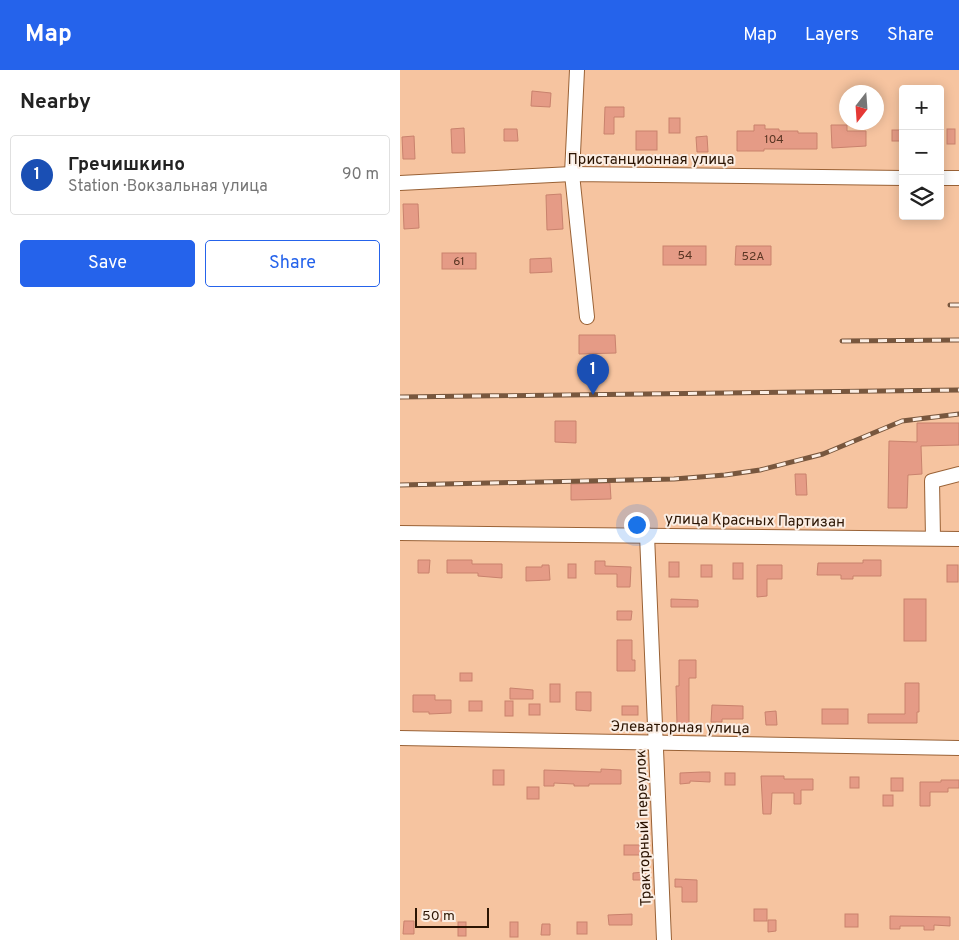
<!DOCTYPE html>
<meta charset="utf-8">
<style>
body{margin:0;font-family:Overpass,sans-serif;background:#f6f6f6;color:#222}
.controls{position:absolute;right:15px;top:15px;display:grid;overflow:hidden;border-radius:5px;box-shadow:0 2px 12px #0003}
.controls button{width:45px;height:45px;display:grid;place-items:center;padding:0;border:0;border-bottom:1px solid #e0e0e0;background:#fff;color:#222;font:25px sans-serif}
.compass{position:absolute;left:439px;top:15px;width:45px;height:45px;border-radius:50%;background:#fff;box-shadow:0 2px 12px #0003;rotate:197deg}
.scale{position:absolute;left:15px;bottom:12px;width:74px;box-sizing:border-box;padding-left:5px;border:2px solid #2c1503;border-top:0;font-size:14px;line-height:18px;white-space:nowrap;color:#2c1503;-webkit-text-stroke:4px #fbeee4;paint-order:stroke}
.you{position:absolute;left:236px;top:454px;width:18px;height:18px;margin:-12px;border:4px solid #fff;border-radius:50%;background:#1a73e8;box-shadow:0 0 0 8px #1a73e833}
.badge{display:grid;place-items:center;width:32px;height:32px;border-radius:50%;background:#2563eb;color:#fff;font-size:16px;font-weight:700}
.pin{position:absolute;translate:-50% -41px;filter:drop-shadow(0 1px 2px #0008)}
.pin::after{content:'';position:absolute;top:26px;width:18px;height:15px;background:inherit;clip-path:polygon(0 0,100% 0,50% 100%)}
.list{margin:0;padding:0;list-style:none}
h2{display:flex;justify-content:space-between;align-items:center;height:65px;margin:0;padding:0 20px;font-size:21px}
h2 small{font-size:16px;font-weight:400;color:#767676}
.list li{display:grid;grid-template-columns:32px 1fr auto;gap:15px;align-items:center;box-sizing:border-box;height:80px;margin:0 10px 10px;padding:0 10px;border:1px solid #e0e0e0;border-radius:5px}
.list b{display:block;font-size:19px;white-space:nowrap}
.list p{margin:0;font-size:16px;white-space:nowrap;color:#767676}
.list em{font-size:16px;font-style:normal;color:#767676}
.actions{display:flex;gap:10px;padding:15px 20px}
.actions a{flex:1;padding:11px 0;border:1px solid #2563eb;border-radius:5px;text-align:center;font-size:18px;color:#2563eb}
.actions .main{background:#2563eb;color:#fff}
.icon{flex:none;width:28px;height:28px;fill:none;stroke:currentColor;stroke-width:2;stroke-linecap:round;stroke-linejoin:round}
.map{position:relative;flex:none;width:559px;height:870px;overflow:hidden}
header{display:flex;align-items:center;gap:30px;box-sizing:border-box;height:70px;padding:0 25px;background:#2563eb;color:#fff}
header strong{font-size:24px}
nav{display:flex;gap:28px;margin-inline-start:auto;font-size:18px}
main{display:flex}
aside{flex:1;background:#fff}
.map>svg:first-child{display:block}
.building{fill:#e59b86;stroke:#c9826d}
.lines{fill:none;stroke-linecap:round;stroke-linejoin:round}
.minor-casing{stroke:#9a6236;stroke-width:16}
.minor{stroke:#fff;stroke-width:14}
.rail-casing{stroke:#78573e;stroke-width:5}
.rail{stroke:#fbeee4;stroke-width:3;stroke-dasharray:9;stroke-linecap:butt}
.labels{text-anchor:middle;stroke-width:4;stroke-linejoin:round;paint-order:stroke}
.number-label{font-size:12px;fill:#5a3624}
.street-label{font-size:15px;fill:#2c1503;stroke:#fbeee4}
</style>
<header>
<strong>Map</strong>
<nav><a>Map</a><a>Layers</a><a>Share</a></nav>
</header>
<main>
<aside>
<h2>Nearby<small></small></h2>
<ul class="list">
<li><span class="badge" style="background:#1a4fb4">1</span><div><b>Гречишкино</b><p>Station · Вокзальная улица</p></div><em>90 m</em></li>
</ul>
<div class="actions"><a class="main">Save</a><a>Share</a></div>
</aside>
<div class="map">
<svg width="559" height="870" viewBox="0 0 559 870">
<rect width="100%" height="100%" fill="#f6c4a0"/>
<!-- building -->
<g class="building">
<polygon points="132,21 151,23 150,37 131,36"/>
<polygon points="205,37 224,37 224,47 214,47 214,64 204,64"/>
<rect x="269" y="48" width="11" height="15"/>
<polygon points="354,55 365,55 365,59 379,59 379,61 398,61 398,63 417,63 417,79 364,79 364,81 337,81 337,61 354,61"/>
<polygon points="431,55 447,55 447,61 466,61 466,76 432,78"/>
<polygon points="64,58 65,83 52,83 51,59"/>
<polygon points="104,59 117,59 118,71 104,71"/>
<rect x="547" y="59" width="8" height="15"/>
<rect x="492" y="60" width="11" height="11"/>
<rect x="236" y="61" width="21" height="19"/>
<polygon points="14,66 15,89 3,89 2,67"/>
<polygon points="307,66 308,82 297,82 296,67"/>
<polygon points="161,124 163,159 147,160 146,125"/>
<polygon points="3,134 18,134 19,158 4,159"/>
<rect x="263" y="176" width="43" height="19"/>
<polygon points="336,176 371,176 371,195 335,195"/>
<rect x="42" y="183" width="34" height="16"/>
<polygon points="151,188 152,202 130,203 130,189"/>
<polygon points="179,265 215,265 216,283 179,284"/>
<polygon points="155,351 176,351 176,373 155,372"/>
<polygon points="517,353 559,353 559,375 521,376 522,404 508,405 507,438 488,438 489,371 517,372"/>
<polygon points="395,404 406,404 407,425 396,425"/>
<polygon points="210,413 211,429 171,430 171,414"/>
<polygon points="18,490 30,490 29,503 18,503"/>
<polygon points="47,490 72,490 72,494 102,494 102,508 78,506 78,503 47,503"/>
<polygon points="463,490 481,490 481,506 453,506 453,509 441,509 441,505 417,505 418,493 463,493"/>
<polygon points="195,491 205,491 205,496 231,497 230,517 217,517 217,504 195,504"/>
<rect x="269" y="492" width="10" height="15"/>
<rect x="333" y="493" width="10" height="16"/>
<rect x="168" y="494" width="8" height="14"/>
<polygon points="142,495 149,495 150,510 126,511 126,497 142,497"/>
<rect x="301" y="495" width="11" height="12"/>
<polygon points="357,495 382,495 382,509 367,509 367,526 357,527"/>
<rect x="547" y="495" width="11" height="17"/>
<polygon points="271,529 298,530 298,537 271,537"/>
<rect x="504" y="529" width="22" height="42"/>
<polygon points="217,541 232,541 231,550 217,550"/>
<polygon points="217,570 232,570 232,590 235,590 235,601 217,601"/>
<polygon points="279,590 296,590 296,608 289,608 289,654 277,654 276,616 279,616"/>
<rect x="60" y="603" width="12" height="8"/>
<polygon points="505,613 519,613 519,642 517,642 517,653 468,653 468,644 505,644"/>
<rect x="150" y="614" width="10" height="18"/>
<polygon points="110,618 133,620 133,629 110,629"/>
<polygon points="176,622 191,622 191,641 176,640"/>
<polygon points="13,625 35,625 35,630 51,630 51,643 29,644 29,642 13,642"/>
<rect x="69" y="631" width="13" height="10"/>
<rect x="105" y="631" width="8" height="15"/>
<rect x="129" y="634" width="11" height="11"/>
<polygon points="312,635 343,636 343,649 322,649 322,652 311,652"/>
<rect x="222" y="636" width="16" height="9"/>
<rect x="422" y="639" width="26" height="15"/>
<polygon points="376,641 377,655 366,655 365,642"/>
<polygon points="201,699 221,700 221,714 189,714 189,716 174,716 174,714 154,713 154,716 144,716 144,700 201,702"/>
<rect x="93" y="700" width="11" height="15"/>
<polygon points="302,702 310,702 310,712 290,711 290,713 280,714 280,703"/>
<rect x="325" y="703" width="10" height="12"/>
<polygon points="361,706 384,706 384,709 413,709 413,720 401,720 401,734 394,734 394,723 372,723 371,744 363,744"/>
<rect x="450" y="707" width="9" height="11"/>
<rect x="491" y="708" width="12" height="13"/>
<polygon points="541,710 559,710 559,718 548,718 548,722 530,722 530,736 520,736 520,712 541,712"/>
<rect x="127" y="717" width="12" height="12"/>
<rect x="483" y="725" width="10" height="11"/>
<rect x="224" y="775" width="19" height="10"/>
<polygon points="245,802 245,810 233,810 233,803"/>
<polygon points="275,809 297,810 297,832 282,832 282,817 275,817"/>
<rect x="354" y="839" width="13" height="12"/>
<rect x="41" y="841" width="12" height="10"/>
<polygon points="232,844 232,855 209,855 208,845"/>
<rect x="445" y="844" width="13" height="13"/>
<polygon points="490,846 550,847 550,856 534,855 534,860 524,860 524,856 500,856 500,859 490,859"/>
<polygon points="368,850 376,850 376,861 368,862"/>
<polygon points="4,851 14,851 14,864 3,864"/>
<rect x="58" y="852" width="8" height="14"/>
<rect x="110" y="852" width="8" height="15"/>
<rect x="177" y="852" width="10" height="12"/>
<polygon points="142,854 150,854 150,865 141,865"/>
</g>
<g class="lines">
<defs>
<g id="minor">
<polyline points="177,0 172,104 187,247"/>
<polyline points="540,108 559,108"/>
<polyline points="0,113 172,104 503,108"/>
<polyline points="0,463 559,469"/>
<polyline points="247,465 264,870"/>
<polyline points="533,468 532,411 559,404"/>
<polyline points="0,668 559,678"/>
</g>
</defs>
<!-- minor casing -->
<use href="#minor" class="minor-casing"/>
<!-- minor -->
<use href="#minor" class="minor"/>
<defs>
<g id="rail">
<polyline points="550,235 559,235"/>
<polyline points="442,271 559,270"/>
<polyline points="0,327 559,320"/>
<polyline points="0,415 274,409 325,405 360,400 423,384 502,351 559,344"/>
</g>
</defs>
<!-- rail casing -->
<use href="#rail" class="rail-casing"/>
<!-- rail -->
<use href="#rail" class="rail"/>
</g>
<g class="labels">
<!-- number labels -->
<g class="number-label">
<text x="374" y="73">104</text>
<text x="285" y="189">54</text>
<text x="353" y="190">52А</text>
<text x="59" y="195">61</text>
</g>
<!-- street labels -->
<g class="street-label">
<text x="251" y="94">Пристанционная улица</text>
<text transform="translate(355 450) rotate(1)" y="5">улица Красных Партизан</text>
<text transform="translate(280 657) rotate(1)" y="5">Элеваторная улица</text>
<text transform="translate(243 758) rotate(-92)" y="5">Тракторный переулок</text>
</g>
</g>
</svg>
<div class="controls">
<button>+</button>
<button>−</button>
<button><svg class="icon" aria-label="layers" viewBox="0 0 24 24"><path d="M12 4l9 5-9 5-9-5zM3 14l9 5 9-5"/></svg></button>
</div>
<svg class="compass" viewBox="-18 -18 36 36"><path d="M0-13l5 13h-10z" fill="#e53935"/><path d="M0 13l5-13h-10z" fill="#767676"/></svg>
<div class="scale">50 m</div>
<div class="you"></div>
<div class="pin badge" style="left:193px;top:325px;background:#1a4fb4">1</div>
</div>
</main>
